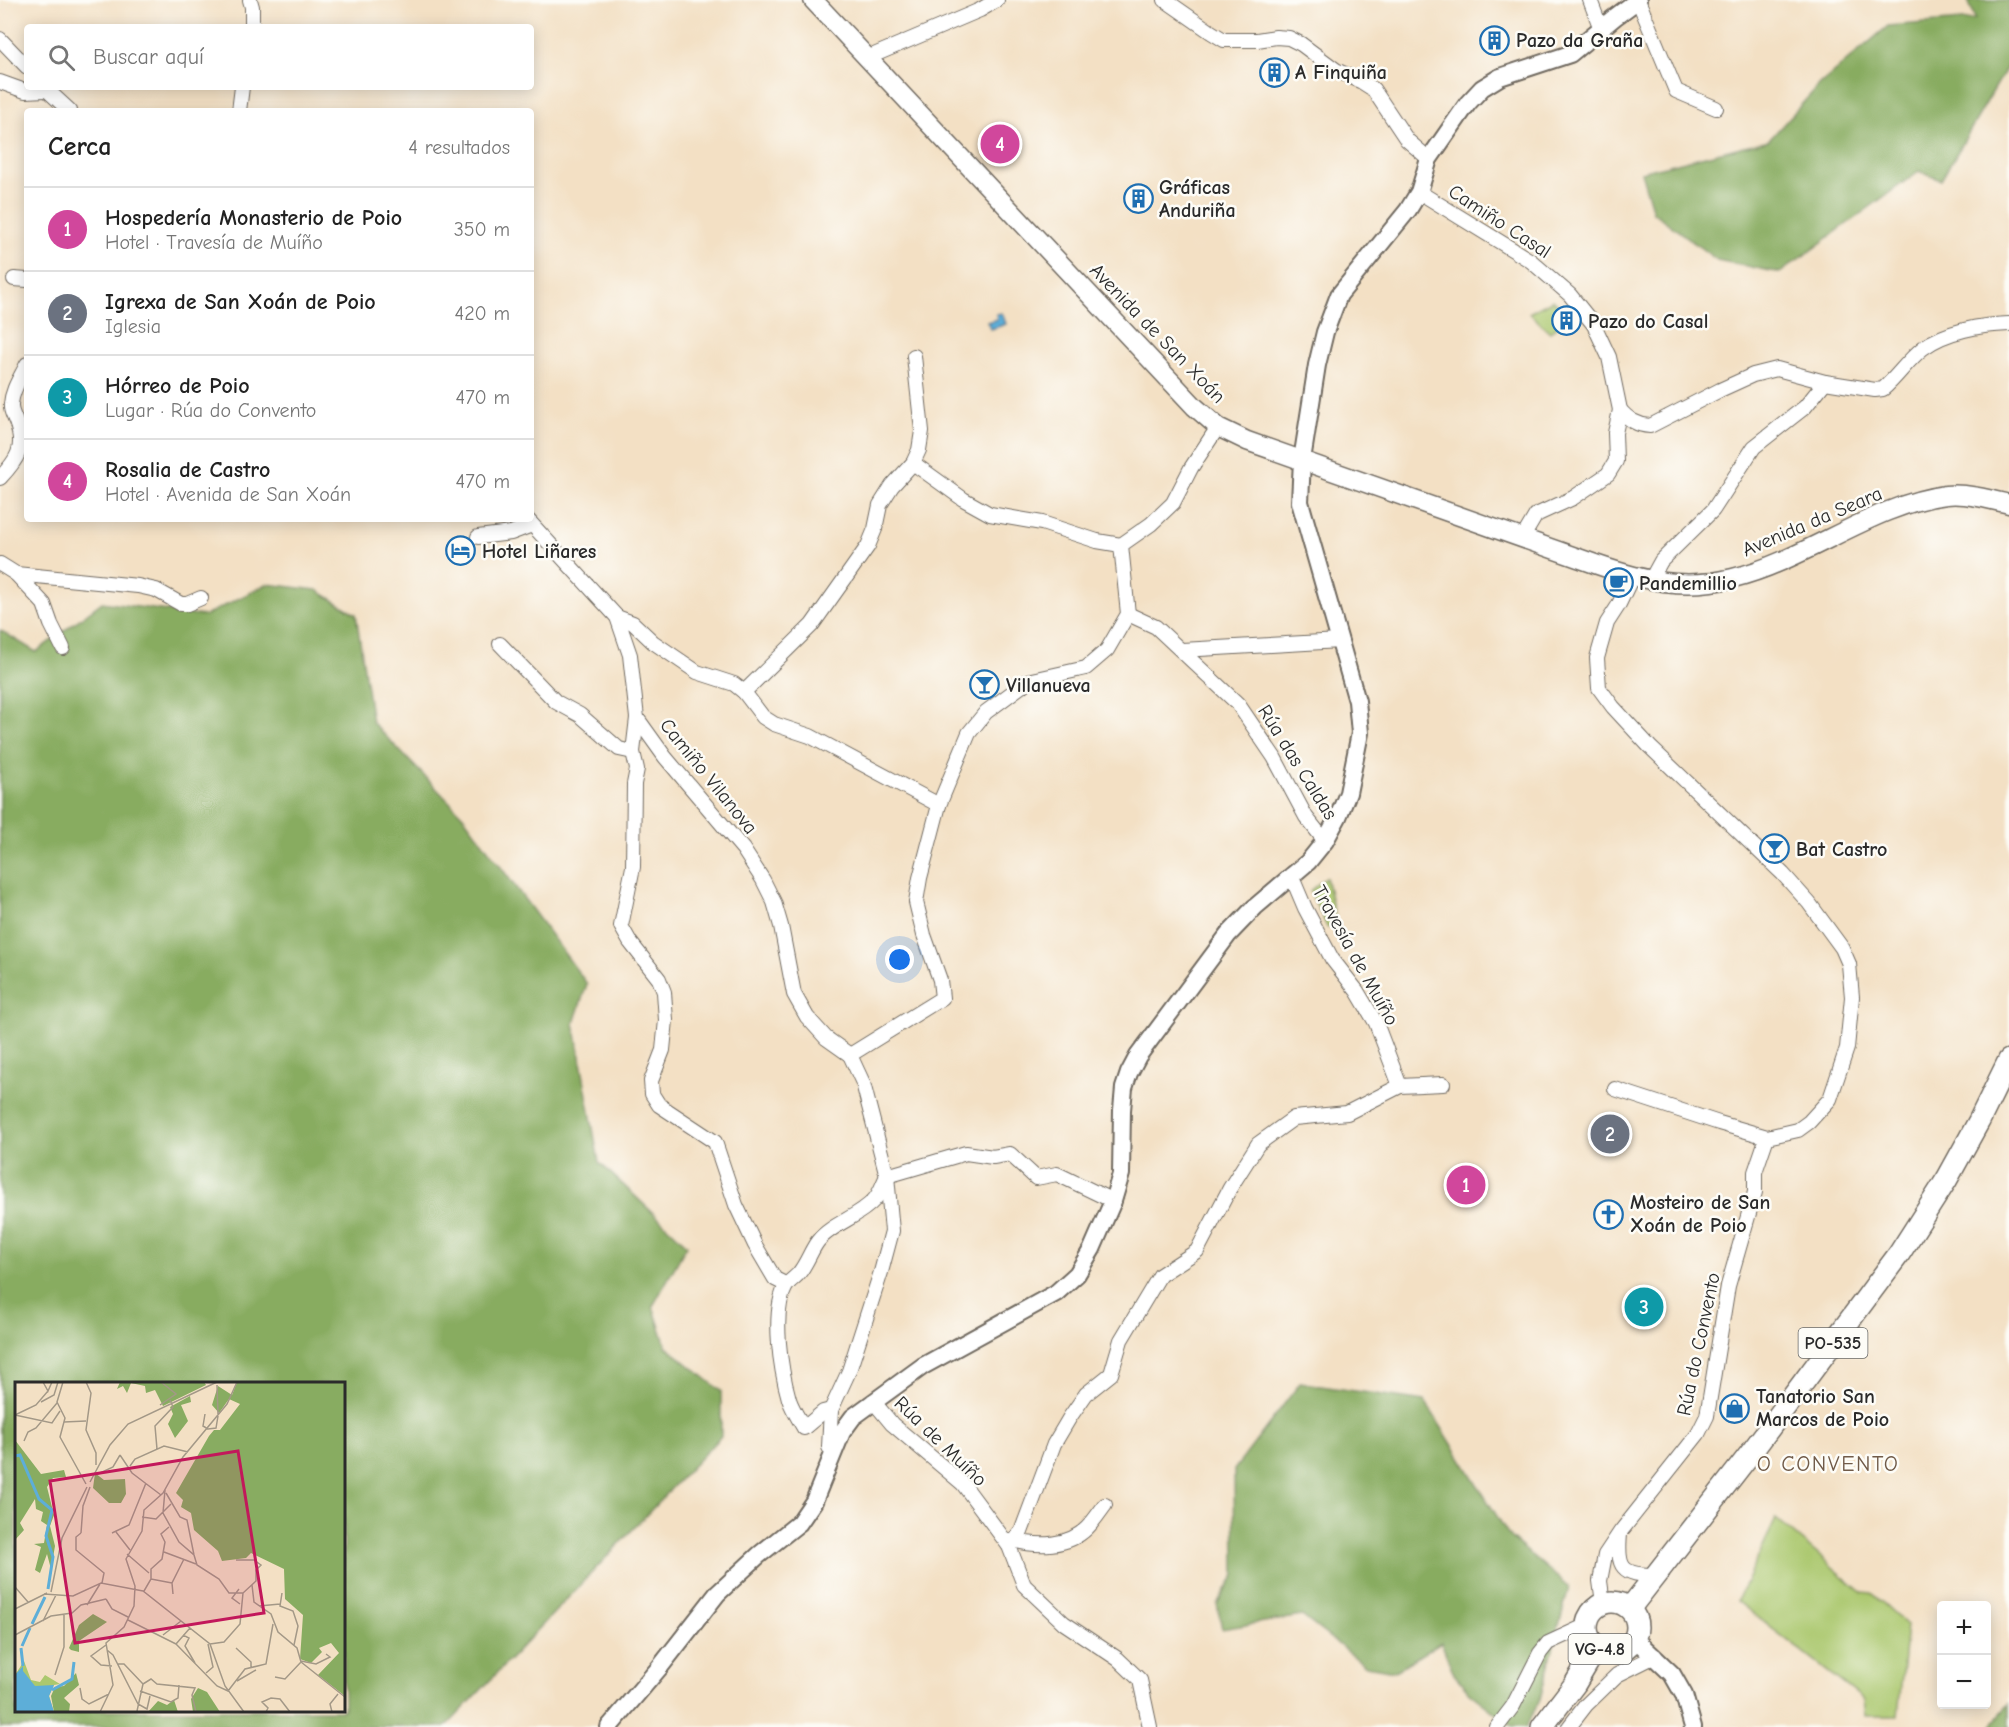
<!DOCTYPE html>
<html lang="es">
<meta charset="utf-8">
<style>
body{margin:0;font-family:"Comic Neue",sans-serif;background:#f6f6f6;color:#222}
.controls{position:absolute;right:18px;bottom:18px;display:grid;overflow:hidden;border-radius:6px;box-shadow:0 3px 15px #0003}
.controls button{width:54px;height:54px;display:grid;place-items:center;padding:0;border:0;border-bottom:2px solid #e0e0e0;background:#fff;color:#222;font:30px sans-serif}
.you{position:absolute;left:900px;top:960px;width:21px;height:21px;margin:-15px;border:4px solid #fff;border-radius:50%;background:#1a73e8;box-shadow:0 0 0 9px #1a73e833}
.badge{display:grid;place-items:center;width:39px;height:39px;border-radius:50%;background:#1f6fb2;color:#fff;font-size:20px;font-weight:700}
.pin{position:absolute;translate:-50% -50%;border:3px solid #fff;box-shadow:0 2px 6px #0006}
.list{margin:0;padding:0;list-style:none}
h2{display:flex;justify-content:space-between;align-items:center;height:78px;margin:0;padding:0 24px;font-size:26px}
h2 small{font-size:20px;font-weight:400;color:#767676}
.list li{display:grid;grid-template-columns:39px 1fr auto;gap:18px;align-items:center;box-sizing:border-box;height:84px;padding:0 24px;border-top:2px solid #e0e0e0}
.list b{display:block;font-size:22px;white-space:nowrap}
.list p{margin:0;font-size:20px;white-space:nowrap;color:#767676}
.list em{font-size:20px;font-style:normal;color:#767676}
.icon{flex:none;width:33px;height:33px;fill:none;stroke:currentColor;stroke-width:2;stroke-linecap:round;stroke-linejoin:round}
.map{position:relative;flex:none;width:2009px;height:1727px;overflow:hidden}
.search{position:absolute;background:#fff;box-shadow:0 3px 15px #0003;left:24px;top:24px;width:510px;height:66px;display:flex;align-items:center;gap:15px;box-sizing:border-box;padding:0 21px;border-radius:6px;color:#767676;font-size:22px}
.panel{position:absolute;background:#fff;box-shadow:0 3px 15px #0003;left:24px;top:108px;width:510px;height:414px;border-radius:6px}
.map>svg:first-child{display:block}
.green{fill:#abc86e;stroke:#6b7a4c;stroke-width:1.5}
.forest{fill:#88ac61;stroke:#5a6c46;stroke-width:1.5;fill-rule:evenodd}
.water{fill:#5daed8;stroke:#446c82;stroke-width:1.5}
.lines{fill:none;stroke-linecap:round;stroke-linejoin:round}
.minor-casing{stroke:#716a61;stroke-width:16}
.tertiary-casing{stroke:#716a61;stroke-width:20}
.secondary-casing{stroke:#716a61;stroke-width:21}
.trunk-casing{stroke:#716a61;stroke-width:24}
.minor{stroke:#fff;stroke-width:14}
.tertiary{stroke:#fff;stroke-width:16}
.secondary{stroke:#fff;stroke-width:18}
.trunk{stroke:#fff;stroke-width:21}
.labels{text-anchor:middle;stroke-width:5;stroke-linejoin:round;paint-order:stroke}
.shield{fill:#fdfcf7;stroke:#6a6a68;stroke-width:1.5}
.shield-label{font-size:18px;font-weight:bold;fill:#2b2b2b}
.poi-label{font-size:20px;font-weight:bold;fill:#2b2b2b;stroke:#fdfcf7;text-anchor:start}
.street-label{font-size:20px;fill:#2b2b2b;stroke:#fdfcf7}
.quarter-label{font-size:22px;letter-spacing:1.5px;fill:#715b49;stroke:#fdfcf7}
.inset-river{fill:none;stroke:#5daed8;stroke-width:3}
.inset-road{fill:none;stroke:#a39887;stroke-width:1.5}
.view{fill:#c2185b;fill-opacity:0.15;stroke:#c2185b;stroke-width:3}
.inset-edge{fill:none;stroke:#2b2b2b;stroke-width:3}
</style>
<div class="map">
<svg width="2009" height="1727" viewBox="0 0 2009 1727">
<rect width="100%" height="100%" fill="#fdfcf7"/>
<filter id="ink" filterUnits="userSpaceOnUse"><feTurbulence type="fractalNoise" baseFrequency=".0167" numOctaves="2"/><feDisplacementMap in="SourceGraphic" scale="12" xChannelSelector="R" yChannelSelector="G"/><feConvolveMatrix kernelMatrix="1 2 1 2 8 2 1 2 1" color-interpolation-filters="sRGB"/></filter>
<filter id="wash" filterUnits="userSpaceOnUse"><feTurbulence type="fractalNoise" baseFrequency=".008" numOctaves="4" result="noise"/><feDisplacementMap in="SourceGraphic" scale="24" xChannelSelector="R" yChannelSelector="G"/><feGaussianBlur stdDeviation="1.35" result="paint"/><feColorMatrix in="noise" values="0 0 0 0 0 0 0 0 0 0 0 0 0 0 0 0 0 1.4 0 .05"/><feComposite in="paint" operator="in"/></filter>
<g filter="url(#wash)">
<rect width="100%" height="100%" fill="#f3e0c4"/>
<!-- green -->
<g class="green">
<polygon points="1553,300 1565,313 1558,319 1561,323 1550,332 1529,313"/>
<polygon points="1326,877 1337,925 1327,927 1310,891"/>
<polygon points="1776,1519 1862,1592 1872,1593 1907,1625 1898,1716 1866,1716 1864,1700 1737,1601"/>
</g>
<!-- forest -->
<g class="forest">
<polygon points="1968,0 2009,0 2009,64 1941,180 1919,171 1780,273 1717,260 1653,212 1641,172 1769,140 1820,84 1888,26 1975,19"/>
<path d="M267,584L317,590L356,614L372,722L464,817L587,984L574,1023L599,1162L687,1245L653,1306L666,1346L721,1391V1436L446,1727H0V630L36,652L102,602L204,616ZM16,1384H344V1710H16Z"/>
<polygon points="1300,1383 1425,1401 1510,1537 1569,1587 1540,1699 1526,1727 1513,1727 1472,1695 1454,1674 1441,1642 1395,1671 1366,1666 1302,1616 1222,1629 1217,1604 1235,1575 1234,1470"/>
<polygon points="2009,1705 2009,1727 1990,1727"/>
</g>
<!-- water -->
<polygon class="water" points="1002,313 1006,324 991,329 987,322 997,319 996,314"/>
</g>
<g filter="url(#ink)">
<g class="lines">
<defs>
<g id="minor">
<polyline points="250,0 252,7 252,27"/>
<polyline points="1165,0 1211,32 1224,40 1257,40 1276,37 1289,38 1301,44 1336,70 1362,82 1373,89 1407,140 1429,159"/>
<polyline points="1590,0 1601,29"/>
<polyline points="1638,0 1676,91 1716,108"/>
<polyline points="0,39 27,67"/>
<polyline points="867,58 980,10 997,0"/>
<polyline points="0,82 25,91 46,90"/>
<polyline points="44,87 70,111"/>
<polyline points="239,111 242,87"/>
<polyline points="1419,192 1531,261 1570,295 1594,325 1609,357 1620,410 1615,433 1616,461 1608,474 1573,498 1536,515 1523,537"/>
<polyline points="14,279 27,280"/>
<path d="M1620,410C1629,420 1637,425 1650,426L1720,390L1753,375L1777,369L1825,382L1875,390L1883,389C1897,377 1908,360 1923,348C1946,331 1981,325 2009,324"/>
<polyline points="913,463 963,499 990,514 1042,523 1097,541 1121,545"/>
<path d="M0,478C17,460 26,448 16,422C14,416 10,411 11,404C12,389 21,377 27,364"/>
<polyline points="527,519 617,617 630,655 637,718 665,757 743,849 763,880 774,902 781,926 794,994 807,1017 826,1038 850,1055"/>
<polyline points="478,537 511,533 532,525"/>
<polyline points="0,564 16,574 138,586 156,590 181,604 187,604 201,598"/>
<polyline points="16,574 44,604 51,624 63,648"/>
<polyline points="1650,581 1661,561 1713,510 1754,447 1805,407 1825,382"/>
<polyline points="1128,614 1156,627 1238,704 1274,757 1306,817 1325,841"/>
<polyline points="617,617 633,623 653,642 697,672 734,684 744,692 763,717 774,724 810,736 939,805"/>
<polyline points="500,644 556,702 580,715 619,749 633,752"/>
<polyline points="1182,650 1340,641"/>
<polyline points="744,692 812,625 868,546 875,529 880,505 892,486 913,463 919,450 922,431 914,356"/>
<polyline points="637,718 633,752 637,769 634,784 633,867 621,926 630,942 659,979 664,992 666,1020 663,1050 651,1081 652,1094 659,1105 715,1142 736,1205 755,1245 775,1279 787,1285"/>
<polyline points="1291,875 1305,908 1332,959 1357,991 1376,1023 1400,1086"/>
<polyline points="850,1055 942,998 940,980 924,935 916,902 920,878 939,805 969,733 986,712 1028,681 1086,668 1107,650 1128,614 1121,545 1151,524 1173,503 1191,468 1218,427"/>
<polyline points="1615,1089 1719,1123 1767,1137 1798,1130 1809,1122 1830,1099 1847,1048 1852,997 1849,964 1842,948 1809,903 1783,874 1650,747 1613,707 1599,688 1597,658 1607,623 1618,606 1632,577"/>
<polyline points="873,1401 892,1424 963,1484 1009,1546 1024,1585 1064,1623 1118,1659 1140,1680 1150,1727"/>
<path d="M831,1410L823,1412L804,1428C799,1419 792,1409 789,1399C781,1371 771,1312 786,1286C789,1281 796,1277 799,1273C807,1263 811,1250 818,1241C831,1224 859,1217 874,1200C880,1194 883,1183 887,1176L966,1153L993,1157L1010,1154L1036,1178L1057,1174L1113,1201"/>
<polyline points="833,1454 829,1447 831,1410 849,1371 881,1272 892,1231 887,1176 863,1083 850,1055"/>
<path d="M1620,1534C1617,1568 1621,1575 1656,1575"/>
<path d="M1013,1540C1038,1547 1068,1547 1087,1528C1094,1521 1099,1513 1105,1505"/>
<polyline points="1009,1546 1021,1532 1054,1444 1070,1417 1086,1394 1111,1374 1121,1340 1160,1275 1197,1251 1230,1188 1258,1144 1294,1118 1347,1113 1400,1086 1443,1084"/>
<polyline points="1603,1603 1600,1581 1605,1555 1621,1531 1698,1434 1707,1416 1728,1286 1755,1192 1755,1172 1767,1137"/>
<polyline points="1497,1727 1513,1706 1540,1653 1548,1643 1587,1625"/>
<polyline points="1569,1727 1586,1705 1617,1675 1655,1656"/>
</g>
<g id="tertiary">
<polyline points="1635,1639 1672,1674 1684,1695 1693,1727"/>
<polyline points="609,1727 660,1667 717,1594 759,1555 799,1523 814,1501 842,1432 853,1417 923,1366 1056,1293 1077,1274 1092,1249 1113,1201 1121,1174 1122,1110 1124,1088 1129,1073 1138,1056 1228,935 1255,907 1308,862 1325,841 1338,817 1348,793 1360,733 1357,701 1300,502 1302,460 1317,365 1325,332 1339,295 1408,210 1419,192 1429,159 1468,103 1482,88 1500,77 1570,54 1615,17 1638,0"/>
</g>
<path id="secondary" d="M813,0L1195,407L1218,427L1247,441L1598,565C1644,581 1684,590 1733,578C1804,561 1874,504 1946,495C1967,493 1989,499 2009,504"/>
<g id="trunk">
<circle cx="1612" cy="1627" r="25"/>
<polyline points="1630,1608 1753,1450 1899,1254 1947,1179 1979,1121 2009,1060"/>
<polyline points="1542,1727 1575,1684 1597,1647"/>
</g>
</defs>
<!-- minor casing -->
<use href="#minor" class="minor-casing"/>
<!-- tertiary casing -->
<use href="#tertiary" class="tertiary-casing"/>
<!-- secondary casing -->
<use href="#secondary" class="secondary-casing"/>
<!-- trunk casing -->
<use href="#trunk" class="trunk-casing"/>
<!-- minor -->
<use href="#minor" class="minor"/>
<!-- tertiary -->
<use href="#tertiary" class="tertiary"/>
<!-- secondary -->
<use href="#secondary" class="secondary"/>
<!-- trunk -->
<use href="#trunk" class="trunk"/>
</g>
</g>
<!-- icons -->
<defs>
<symbol id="building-ring" viewBox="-11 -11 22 22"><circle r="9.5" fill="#fdfcf7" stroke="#1f6fb2" stroke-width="1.5"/><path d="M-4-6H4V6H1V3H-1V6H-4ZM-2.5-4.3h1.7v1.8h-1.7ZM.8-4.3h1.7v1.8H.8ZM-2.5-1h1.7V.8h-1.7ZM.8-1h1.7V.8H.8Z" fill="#1f6fb2"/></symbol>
<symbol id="hotel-ring" viewBox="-11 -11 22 22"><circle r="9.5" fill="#fdfcf7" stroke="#1f6fb2" stroke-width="1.5"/><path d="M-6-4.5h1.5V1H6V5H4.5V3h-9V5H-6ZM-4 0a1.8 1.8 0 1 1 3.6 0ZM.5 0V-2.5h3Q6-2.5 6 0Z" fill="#1f6fb2"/></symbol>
<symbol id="cafe-ring" viewBox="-11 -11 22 22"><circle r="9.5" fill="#fdfcf7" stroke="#1f6fb2" stroke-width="1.5"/><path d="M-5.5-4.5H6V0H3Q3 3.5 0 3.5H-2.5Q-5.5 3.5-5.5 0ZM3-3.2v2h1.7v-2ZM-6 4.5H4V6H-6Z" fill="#1f6fb2"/></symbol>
<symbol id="bar-ring" viewBox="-11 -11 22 22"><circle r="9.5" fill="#fdfcf7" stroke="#1f6fb2" stroke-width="1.5"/><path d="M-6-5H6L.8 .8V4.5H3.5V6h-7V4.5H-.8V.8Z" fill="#1f6fb2"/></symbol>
<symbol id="church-ring" viewBox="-11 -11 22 22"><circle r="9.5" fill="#fdfcf7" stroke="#1f6fb2" stroke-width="1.5"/><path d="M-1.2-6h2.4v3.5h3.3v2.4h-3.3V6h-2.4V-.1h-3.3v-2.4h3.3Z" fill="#1f6fb2"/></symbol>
<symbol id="shop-ring" viewBox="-11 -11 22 22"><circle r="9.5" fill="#fdfcf7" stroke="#1f6fb2" stroke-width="1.5"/><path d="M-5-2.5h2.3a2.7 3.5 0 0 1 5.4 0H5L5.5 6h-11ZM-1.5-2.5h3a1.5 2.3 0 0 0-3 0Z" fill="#1f6fb2"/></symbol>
</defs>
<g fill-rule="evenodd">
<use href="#building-ring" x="1478" y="24" width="33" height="33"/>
<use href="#building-ring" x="1258" y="56" width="33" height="33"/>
<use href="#building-ring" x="1122" y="182" width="33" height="33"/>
<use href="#building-ring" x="1550" y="304" width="33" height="33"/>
<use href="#hotel-ring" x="444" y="534" width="33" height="33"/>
<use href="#cafe-ring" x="1602" y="566" width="33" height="33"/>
<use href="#bar-ring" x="968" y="668" width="33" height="33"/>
<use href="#bar-ring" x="1758" y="832" width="33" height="33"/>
<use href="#church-ring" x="1592" y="1198" width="33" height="33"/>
<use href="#shop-ring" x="1718" y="1392" width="33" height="33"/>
</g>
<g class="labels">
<!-- shield labels -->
<g class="shield">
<rect x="1798.5" y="1328" width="69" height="30" rx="4.5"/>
<rect x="1568.5" y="1634" width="63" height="30" rx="4.5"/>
</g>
<g class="shield-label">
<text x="1833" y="1349">PO-535</text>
<text x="1600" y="1655">VG-4.8</text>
</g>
<!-- poi labels -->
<g class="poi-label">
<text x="1516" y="47">Pazo da Graña</text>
<text x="1295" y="79">A Finquiña</text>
<text x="1159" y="194">Gráficas<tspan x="1159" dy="23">Anduriña</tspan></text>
<text x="1588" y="328">Pazo do Casal</text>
<text x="482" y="558">Hotel Liñares</text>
<text x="1639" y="590">Pandemillio</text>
<text x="1006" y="692">Villanueva</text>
<text x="1796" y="856">Bat Castro</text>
<text x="1630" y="1209">Mosteiro de San<tspan x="1630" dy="23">Xoán de Poio</tspan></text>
<text x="1756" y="1403">Tanatorio San<tspan x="1756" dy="23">Marcos de Poio</tspan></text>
</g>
<!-- street labels -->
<g class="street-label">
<text transform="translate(1500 221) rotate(33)" y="7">Camiño Casal</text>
<text transform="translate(1158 333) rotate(46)" y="7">Avenida de San Xoán</text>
<text transform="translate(1812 521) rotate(-23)" y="7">Avenida da Seara</text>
<text transform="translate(1298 762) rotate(58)" y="7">Rúa das Caldas</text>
<text transform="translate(709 776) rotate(51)" y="7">Camiño Vilanova</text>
<text transform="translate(1356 955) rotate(61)" y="7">Travesía de Muíño</text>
<text transform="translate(1698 1344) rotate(-78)" y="7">Rúa do Convento</text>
<text transform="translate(941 1441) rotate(44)" y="7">Rúa de Muíño</text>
</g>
<!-- quarter labels -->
<g class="quarter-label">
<text x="1828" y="1471">O CONVENTO</text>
</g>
</g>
<!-- overview -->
<g transform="translate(15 1382)">
<rect width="330" height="330" fill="#f3e0c4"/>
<path d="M9,279L16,298L25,300L30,293L45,302L39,303L34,314L39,330H0V293Z" fill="#abc86e"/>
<path d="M105,0H189L191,3L148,24L140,8L131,11L130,4L116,1L112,11L108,4L102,7ZM222,0H330V314L303,293L324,271L316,261L304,266L307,270L296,281L285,277L288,233L270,217L269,187L236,171L231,176L207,179L203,169L179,148L176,131L166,125L168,118L161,111L194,54L199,48H205L225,22L214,17L204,31L197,23L203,4L217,13ZM175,14L176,20L166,23L173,39L160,56L153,42L158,32L155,25ZM0,58L26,92L49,88L51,95L38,96L32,105L39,133L35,144L40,164L36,187L32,172L25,191L20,188L26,165L19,162L29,161L32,143L26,139L28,130L21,127L20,117L5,141L9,148L0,158ZM80,91L89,98L110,97L111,112L106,121H94L78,106ZM78,232L92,240L64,259V270L56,268L54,266L64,243ZM61,291L64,303L49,316L55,322L54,330H39L36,314L40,305L49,304ZM183,306L192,310L205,330H178L176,317ZM159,318L163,330H133L143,319L152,323Z" fill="#88ac61"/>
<path d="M8,284V289L20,304L39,303L34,314L39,330H0V293Z" fill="#5daed8"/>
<path class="inset-river" d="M0,74L5,73L24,117L37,128L31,154L38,175L33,207M17,242L30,215M7,264L15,246M6,266L8,284M37,308L57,297L59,280"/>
<path class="inset-road" d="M28,0L33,9L37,0M48,0L42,20L50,36L45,55L71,102M71,0L76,11L71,48L81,71V83M202,3L203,32M26,20L39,13L43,0M145,23L161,12L146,0M190,32L188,44L193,47L201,46L203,34M0,33L37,41L45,29M0,33L21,23L33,9M49,40L71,39M9,59L13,50L21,46L42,21M142,67L140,44L158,25L155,18M105,73L117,91L146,113M115,84L120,77L149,64L173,70M83,92L98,85L105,73M75,100L95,63L113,42L202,0M150,108L148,131L164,160L179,173L182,183L204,197L214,211H228M151,111L165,135L172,138L179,173M127,135L141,137L156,122M101,150L115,168M66,151L61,155V168L89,191L87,201M66,151L68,124L75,105M97,151L114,143L131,101M149,170L181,182M112,172L134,191M136,197L157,201M237,203L239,220L256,232L263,250L282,266L286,280M0,205L13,220M224,207L217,216L225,222M129,209L136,197V187L147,177L150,160L146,152L154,145M36,210L47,156L72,105M267,211L265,224L278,229L283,244L279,263M29,212L58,214L86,201L128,209L195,262L210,304L229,330M158,212L157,201L169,177M91,217L97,227L113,235M72,223L85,202M244,224L265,222M0,227L32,211M113,238L161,262M28,239L41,213M175,246L161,262L202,304L213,309L230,287L251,282L258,242M0,253L36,234L57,231L66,223L91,217M148,253L166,239M168,253L174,256L170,264L180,281M195,262L209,260L225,242L228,211L241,199V188L246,183L239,178H221M91,263L76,274L86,283L97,284M221,266L236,280V286M92,268L98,273L123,322L132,327L135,314M286,279L301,282L315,275L311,272M286,280L330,315M102,282H109L128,302M191,291L198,285L193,262M40,293L49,265V232M260,295L270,297L286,280M222,299L241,288M128,302L136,297L142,302L180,306L177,313L181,330M65,306L67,317L74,322L94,312M125,309L156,320L163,316L164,303M122,329L128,302M85,330L98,303L91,261L109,245L119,224L120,204L111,177L127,149L129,128L148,111L168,75L212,22L222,0M251,330L253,326L247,320L256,316L265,317L275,330M317,330L315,322L323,312"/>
<path class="view" d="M223,69L249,231L60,261L35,99Z"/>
<rect width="330" height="330" class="inset-edge"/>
</g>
</svg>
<div class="controls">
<button>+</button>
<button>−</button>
</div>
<div class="you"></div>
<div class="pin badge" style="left:1466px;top:1185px;background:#d1479c">1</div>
<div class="pin badge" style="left:1610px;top:1134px;background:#6b7280">2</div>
<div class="pin badge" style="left:1644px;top:1307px;background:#0f9aa8">3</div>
<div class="pin badge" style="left:1000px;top:144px;background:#d1479c">4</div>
<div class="search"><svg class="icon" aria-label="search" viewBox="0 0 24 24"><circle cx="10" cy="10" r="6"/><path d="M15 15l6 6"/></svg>Buscar aquí</div>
<section class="panel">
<h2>Cerca<small>4 resultados</small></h2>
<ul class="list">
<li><span class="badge" style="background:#d1479c">1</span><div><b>Hospedería Monasterio de Poio</b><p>Hotel · Travesía de Muíño</p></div><em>350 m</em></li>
<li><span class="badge" style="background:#6b7280">2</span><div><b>Igrexa de San Xoán de Poio</b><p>Iglesia</p></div><em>420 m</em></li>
<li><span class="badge" style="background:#0f9aa8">3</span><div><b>Hórreo de Poio</b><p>Lugar · Rúa do Convento</p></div><em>470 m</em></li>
<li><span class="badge" style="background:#d1479c">4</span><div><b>Rosalia de Castro</b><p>Hotel · Avenida de San Xoán</p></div><em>470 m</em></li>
</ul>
</section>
</div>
